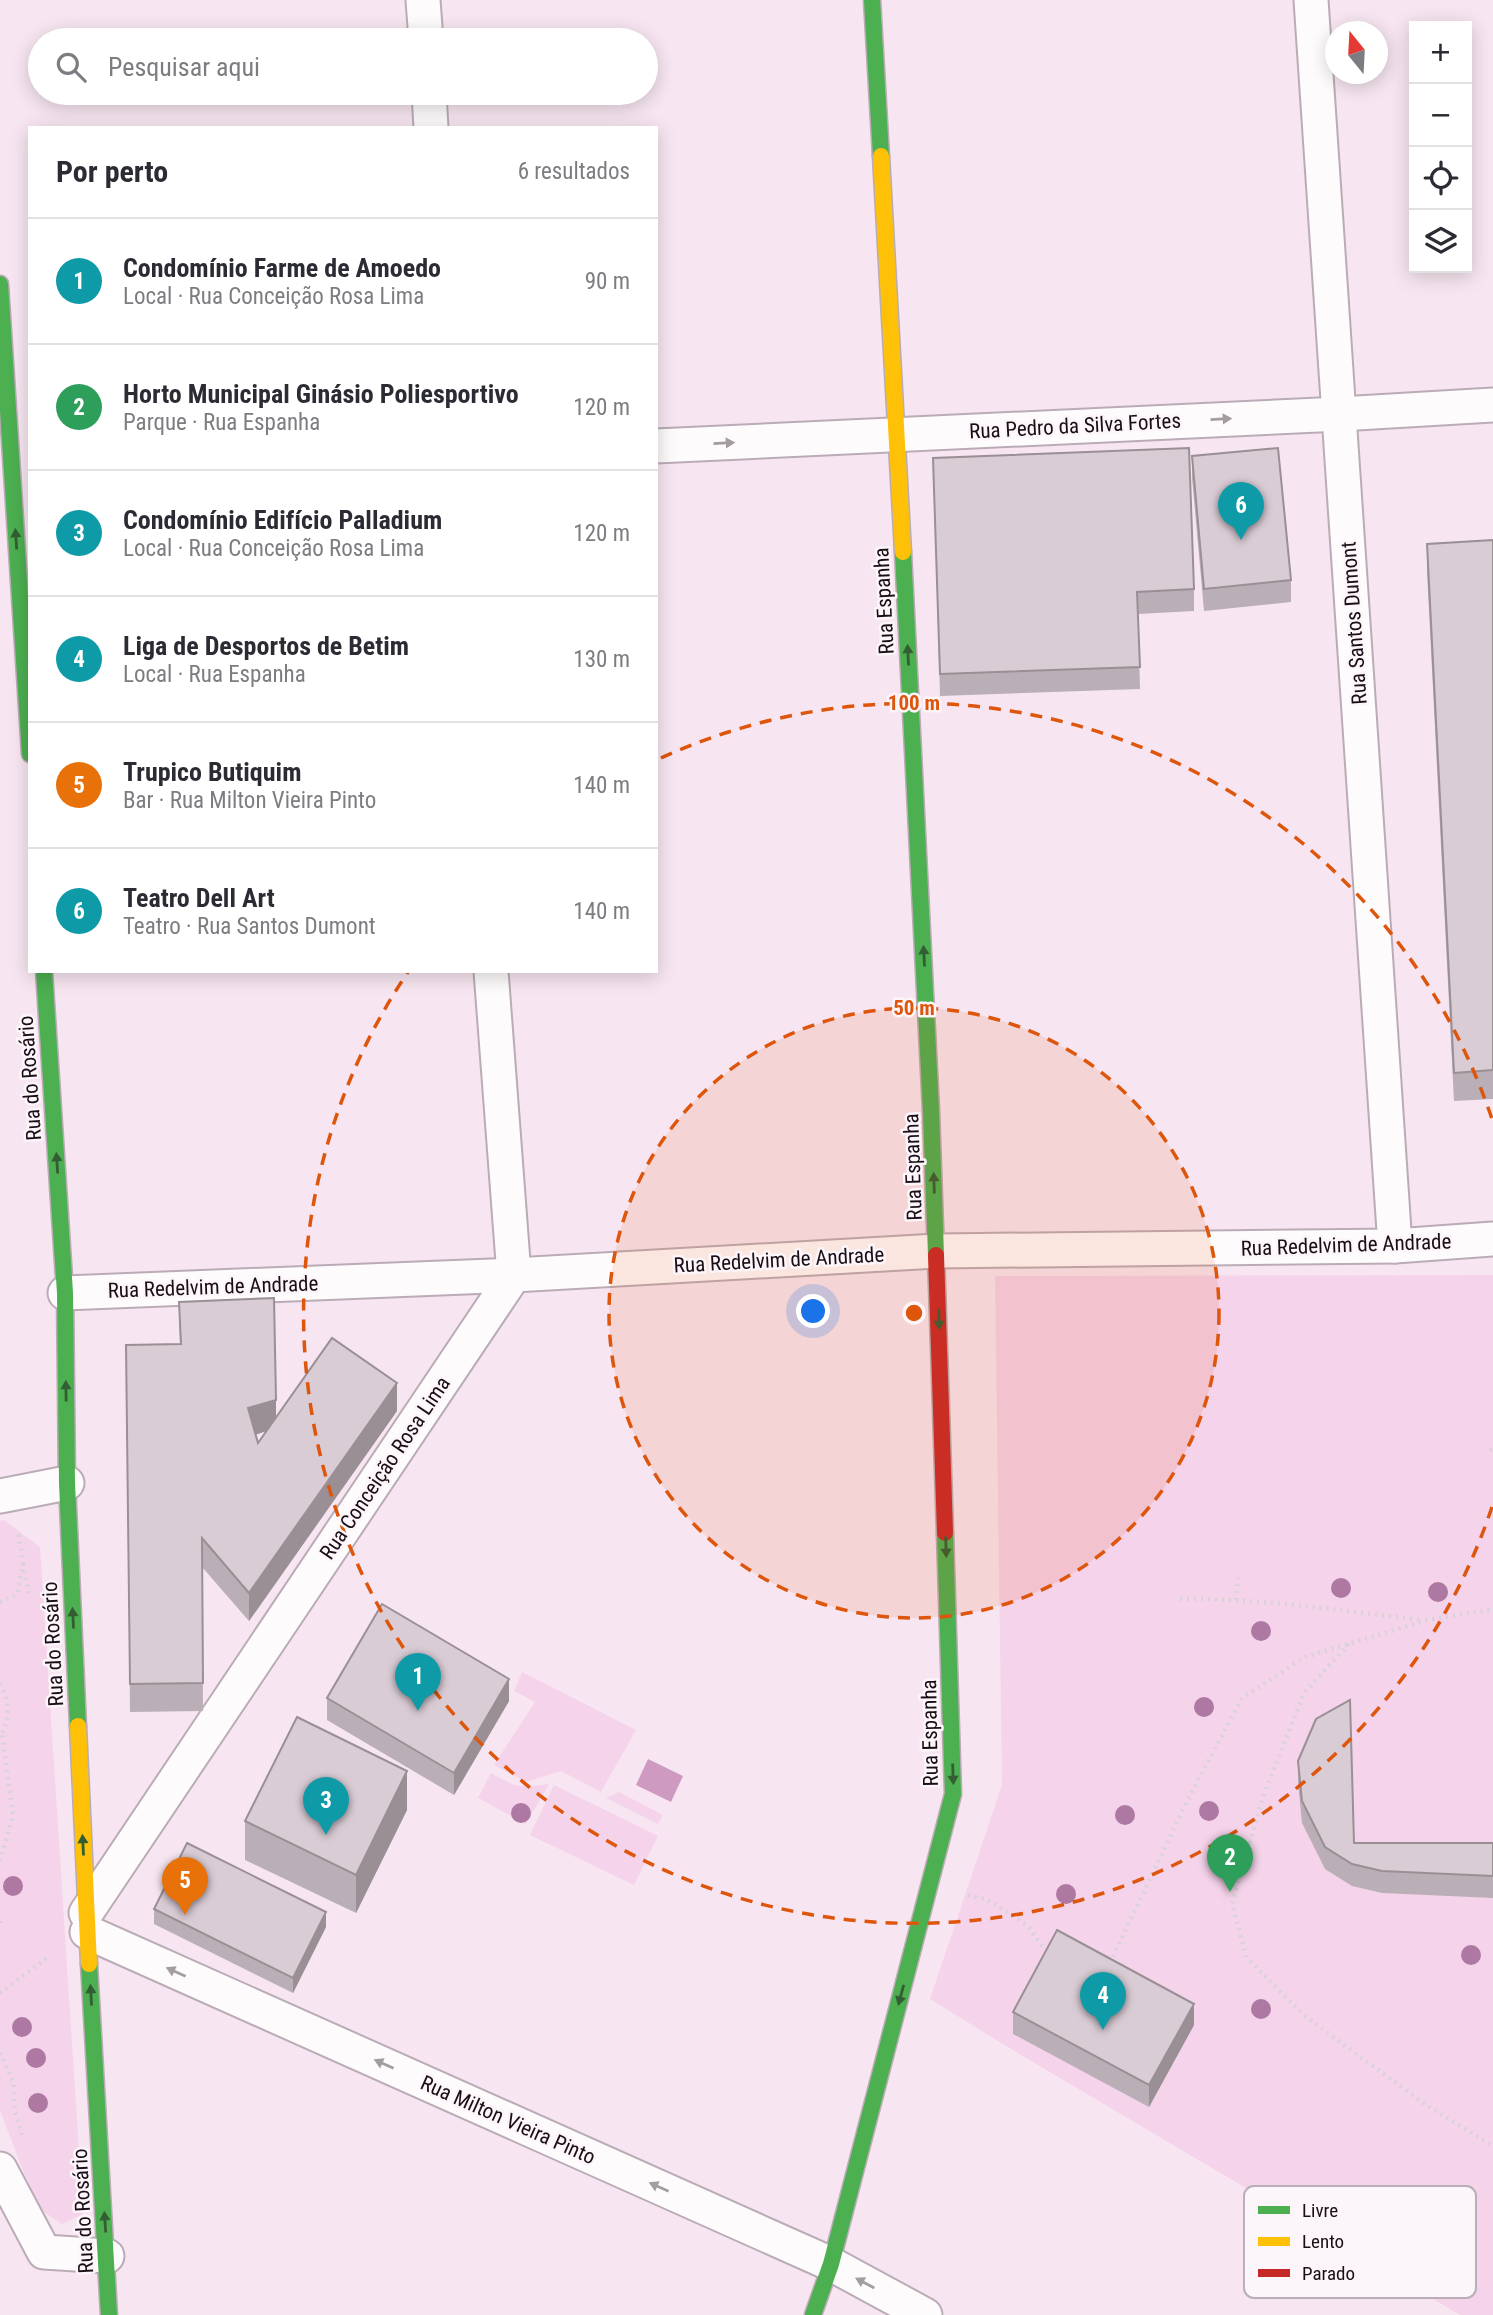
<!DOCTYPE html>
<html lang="pt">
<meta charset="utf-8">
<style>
body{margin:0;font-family:"Roboto Condensed",sans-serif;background:#f2f2f3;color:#2b2b33}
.controls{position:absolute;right:21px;top:21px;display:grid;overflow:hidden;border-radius:0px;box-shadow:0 4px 18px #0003}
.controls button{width:63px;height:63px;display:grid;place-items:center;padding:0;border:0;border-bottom:2px solid #e1e1e2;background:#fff;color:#2b2b33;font:35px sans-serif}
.compass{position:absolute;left:1325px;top:21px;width:63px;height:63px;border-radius:50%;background:#fff;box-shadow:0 4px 18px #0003;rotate:342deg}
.you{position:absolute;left:814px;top:1312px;width:24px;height:24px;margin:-18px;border:5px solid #fff;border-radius:50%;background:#1a73e8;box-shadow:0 0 0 10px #1a73e833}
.badge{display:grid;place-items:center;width:46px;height:46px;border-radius:50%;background:#675a63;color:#fff;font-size:23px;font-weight:700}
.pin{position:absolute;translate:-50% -58px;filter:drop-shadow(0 2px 4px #0008)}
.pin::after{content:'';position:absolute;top:37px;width:24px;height:21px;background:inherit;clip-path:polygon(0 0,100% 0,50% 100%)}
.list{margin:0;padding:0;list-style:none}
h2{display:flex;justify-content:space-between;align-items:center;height:91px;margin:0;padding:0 28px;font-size:30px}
h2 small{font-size:23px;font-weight:400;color:#7c7c81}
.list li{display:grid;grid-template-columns:46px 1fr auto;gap:21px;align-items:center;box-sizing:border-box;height:126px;padding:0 28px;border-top:2px solid #e1e1e2}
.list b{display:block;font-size:26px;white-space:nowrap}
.list p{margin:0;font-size:23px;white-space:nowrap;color:#7c7c81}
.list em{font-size:23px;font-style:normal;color:#7c7c81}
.icon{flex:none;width:38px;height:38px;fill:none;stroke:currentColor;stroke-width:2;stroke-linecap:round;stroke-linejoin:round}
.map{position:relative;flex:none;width:1493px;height:2315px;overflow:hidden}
.search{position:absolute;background:#fff;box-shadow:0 4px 18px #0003;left:28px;top:28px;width:630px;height:77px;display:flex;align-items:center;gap:18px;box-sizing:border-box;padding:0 24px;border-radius:38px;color:#7c7c81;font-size:26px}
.panel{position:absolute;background:#fff;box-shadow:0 4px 18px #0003;left:28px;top:126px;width:630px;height:847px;border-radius:0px}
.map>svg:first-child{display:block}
.green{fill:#f5d3ea}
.water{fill:#cf9ac1}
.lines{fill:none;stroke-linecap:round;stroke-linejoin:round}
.street-casing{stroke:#baacb6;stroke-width:37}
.fast-casing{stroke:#baacb6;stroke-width:19}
.slow-casing{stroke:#baacb6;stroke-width:19}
.jam-casing{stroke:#baacb6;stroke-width:19}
.path{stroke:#d8d3d7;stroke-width:4.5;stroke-dasharray:2 5;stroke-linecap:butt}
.street{stroke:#fefbfd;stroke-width:33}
.fast{stroke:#4caf50;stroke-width:16}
.slow{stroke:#ffc107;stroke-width:16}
.jam{stroke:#c62828;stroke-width:16}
.tree{fill:#ad78a1}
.wall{fill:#bbafb7;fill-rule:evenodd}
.shaded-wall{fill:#998f95}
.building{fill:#daccd5;stroke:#998f95;stroke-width:2}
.oneway{fill:#a39ca1}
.oneway2{fill:#335e33}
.ring{fill:none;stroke:#de550c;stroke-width:3.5;stroke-dasharray:12 9}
.labels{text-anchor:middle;stroke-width:5;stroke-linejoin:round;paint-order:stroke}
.street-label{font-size:21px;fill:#1a0e16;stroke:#fcf5fa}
.key{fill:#fcf5fa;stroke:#b8b0b6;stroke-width:2}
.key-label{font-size:19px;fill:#1a0e16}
.centre{fill:#de550c;stroke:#fcf5fa;stroke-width:3.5}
.ring-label{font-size:21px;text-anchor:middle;font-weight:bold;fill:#de550c;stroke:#fcf5fa;stroke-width:5;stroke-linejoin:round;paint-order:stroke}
</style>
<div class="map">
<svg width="1493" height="2315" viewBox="0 0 1493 2315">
<rect width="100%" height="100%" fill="#f7e6f1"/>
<!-- green -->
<g class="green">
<polygon points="1493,1275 1493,2315 1460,2315 1006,2046 930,1999 1002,1785 995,1276"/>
<polygon points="4,1520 40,1547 83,2214 62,2224 41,2210 22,2168 0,2110 0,1521"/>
<polygon points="522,1672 636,1730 601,1792 561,1771 526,1782 494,1765 535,1702 514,1691"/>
<path d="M491,1773C517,1788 519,1788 549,1784L526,1824L478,1798Z"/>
<polygon points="554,1785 658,1836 634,1885 530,1835"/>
<polygon points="619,1792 663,1815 658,1824 606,1798"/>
</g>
<!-- water -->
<polygon class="water" points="648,1759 683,1776 671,1802 636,1785"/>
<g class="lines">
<defs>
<g id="street">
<polyline points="423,0 426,40"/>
<polyline points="1311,0 1395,1246"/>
<polyline points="429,93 431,128"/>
<polyline points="656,446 1340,414 1493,405"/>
<polyline points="65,1293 514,1275 937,1251 1395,1246 1493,1239"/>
<polyline points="0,1496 67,1483"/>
<polyline points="86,1913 514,1275 491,971"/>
<polyline points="87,1932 831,2264 925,2315"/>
<polyline points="0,2169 44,2252 107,2256"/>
</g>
<g id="fast">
<polyline points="872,0 881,156"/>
<polyline points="0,284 30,754"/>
<polyline points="903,552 931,1111 936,1255"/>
<polyline points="44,971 65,1293 67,1483 78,1726"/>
<polyline points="89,1964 109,2315"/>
<polyline points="813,2315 831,2264 953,1794 945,1533"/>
</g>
<g id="slow">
<polyline points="881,156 903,552"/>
<polyline points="78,1726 89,1964"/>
</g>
<polyline id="jam" points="936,1255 945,1533"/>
</defs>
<!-- street casing -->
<use href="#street" class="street-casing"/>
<!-- fast casing -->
<use href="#fast" class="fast-casing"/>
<!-- slow casing -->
<use href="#slow" class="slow-casing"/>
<!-- jam casing -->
<use href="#jam" class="jam-casing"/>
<!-- path -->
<g class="path">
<polyline points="1490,1450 1493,1449"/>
<polyline points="23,1564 29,1593"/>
<path d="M1180,1599C1262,1598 1342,1611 1424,1620"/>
<polyline points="1236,1600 1238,1578"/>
<polyline points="0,1602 17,1594 23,1564 18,1530"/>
<polyline points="1349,1644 1304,1693 1264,1794 1232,1904 1247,1958 1306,2017 1426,2105 1493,2146"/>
<path d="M0,1684C10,1701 10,1718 1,1736"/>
<polyline points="0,1861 13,1816 2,1734"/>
<polyline points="968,1895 988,1900 1028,1926 1043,1947"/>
<polyline points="0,1921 0,1927"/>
<polyline points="1110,1963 1187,1801 1242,1698 1305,1657 1428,1620 1493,1609"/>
<polyline points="0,1993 48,1957"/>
<polyline points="0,2053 14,2083 15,2111 23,2139"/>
</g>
<!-- street -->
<use href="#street" class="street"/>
<!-- fast -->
<use href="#fast" class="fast"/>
<!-- slow -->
<use href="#slow" class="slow"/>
<!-- jam -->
<use href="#jam" class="jam"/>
</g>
<!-- trees -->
<g class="tree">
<circle cx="1341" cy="1588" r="10"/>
<circle cx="1438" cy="1592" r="10"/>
<circle cx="1261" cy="1631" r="10"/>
<circle cx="1204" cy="1707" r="10"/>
<circle cx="1209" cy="1811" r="10"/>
<circle cx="521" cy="1813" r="10"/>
<circle cx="1125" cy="1815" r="10"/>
<circle cx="13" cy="1886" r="10"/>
<circle cx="1066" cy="1894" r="10"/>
<circle cx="1471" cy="1955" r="10"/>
<circle cx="1261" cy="2009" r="10"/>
<circle cx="22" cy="2027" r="10"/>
<circle cx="36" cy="2058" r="10"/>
<circle cx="38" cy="2103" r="10"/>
</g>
<!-- wall -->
<g class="wall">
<polygon points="1192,456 1291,580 1291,602 1204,611 1192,478"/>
<polygon points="933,458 1194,589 1194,611 1138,614 1140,689 940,696"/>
<polygon points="1493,540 1493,1099 1454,1101 1427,572 1427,544"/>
<path d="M179,1302L276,1417L397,1411L249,1621L202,1567L203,1711L130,1712L126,1345L180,1344ZM266,1431L258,1443L255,1435Z"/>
<polygon points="327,1698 509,1701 454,1795 327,1720"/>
<polygon points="1298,1761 1354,1843 1493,1843 1493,1898 1382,1893 1352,1886 1325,1869 1302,1823 1298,1783"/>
<polygon points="407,1810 356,1913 245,1860 245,1821"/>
<polygon points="154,1909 326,1927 293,1993 154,1924"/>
<polygon points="1013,2012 1194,2025 1149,2107 1013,2034"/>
</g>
<!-- shaded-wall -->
<g class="shaded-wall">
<polygon points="397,1383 397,1411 249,1621 249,1593"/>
<polygon points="276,1400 276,1428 248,1437 248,1408"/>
<polygon points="509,1679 509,1701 454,1795 454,1773"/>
<polygon points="407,1771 407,1810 356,1913 356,1875"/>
<polygon points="326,1912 326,1927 293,1993 293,1978"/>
<polygon points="1194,2004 1194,2025 1149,2107 1149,2085"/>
</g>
<!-- building -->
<g class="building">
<polygon points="1189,448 1194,589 1137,592 1140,667 940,674 933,458"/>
<polygon points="1278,448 1291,580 1204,589 1192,456"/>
<polygon points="1493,540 1493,1070 1454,1073 1427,544"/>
<polygon points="274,1298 276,1400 248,1408 258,1443 332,1338 397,1383 249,1593 202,1538 203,1683 130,1684 126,1345 181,1344 179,1302"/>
<polygon points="382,1604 509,1679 454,1773 327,1698"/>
<polygon points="1350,1700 1354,1843 1493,1843 1493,1876 1382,1871 1352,1864 1325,1847 1302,1801 1298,1761 1316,1719"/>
<polygon points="297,1717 407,1771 356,1875 245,1821"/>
<polygon points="187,1843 326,1912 293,1978 154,1909"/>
<polygon points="1057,1930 1194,2004 1149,2085 1013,2012"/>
</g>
<!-- one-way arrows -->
<defs><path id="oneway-solid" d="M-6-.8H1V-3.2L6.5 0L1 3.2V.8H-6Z" transform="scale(1.75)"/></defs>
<g class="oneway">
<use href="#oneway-solid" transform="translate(1221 419) rotate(-3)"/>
<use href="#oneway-solid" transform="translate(724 443) rotate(-3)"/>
<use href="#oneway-solid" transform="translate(176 1972) rotate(-156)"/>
<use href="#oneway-solid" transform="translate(384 2064) rotate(-156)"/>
<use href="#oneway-solid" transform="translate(659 2187) rotate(-156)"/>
<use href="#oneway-solid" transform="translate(865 2283) rotate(-152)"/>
</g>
<g class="oneway2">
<use href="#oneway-solid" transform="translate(16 539) rotate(-94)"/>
<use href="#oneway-solid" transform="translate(908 655) rotate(-93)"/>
<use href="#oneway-solid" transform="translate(924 956) rotate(-93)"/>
<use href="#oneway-solid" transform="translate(57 1163) rotate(-94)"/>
<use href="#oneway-solid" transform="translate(934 1183) rotate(-92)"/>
<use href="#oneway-solid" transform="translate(939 1319) rotate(88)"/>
<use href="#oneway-solid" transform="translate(66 1391) rotate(-91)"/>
<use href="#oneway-solid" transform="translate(946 1547) rotate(88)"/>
<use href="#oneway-solid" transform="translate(73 1618) rotate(-93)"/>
<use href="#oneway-solid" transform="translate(953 1774) rotate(88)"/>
<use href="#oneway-solid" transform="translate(83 1845) rotate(-93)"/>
<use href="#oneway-solid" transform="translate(91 1995) rotate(-93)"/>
<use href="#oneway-solid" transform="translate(901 1995) rotate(105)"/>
<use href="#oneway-solid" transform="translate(105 2222) rotate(-94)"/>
</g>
<!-- distance rings -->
<circle cx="914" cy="1313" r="305" fill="#de550c" fill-opacity=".12"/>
<g class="ring">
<circle cx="914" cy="1313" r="305"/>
<path d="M1492 1507A610 610 0 1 1 408 972M661 758A610 610 0 0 1 1492 1119"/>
</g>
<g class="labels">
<!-- street labels -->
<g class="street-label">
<text transform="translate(1075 426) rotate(-3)" y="7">Rua Pedro da Silva Fortes</text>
<text transform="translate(884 601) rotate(-93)" y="7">Rua Espanha</text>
<text transform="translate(1354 623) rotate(-94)" y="7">Rua Santos Dumont</text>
<text transform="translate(30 1078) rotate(-94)" y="7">Rua do Rosário</text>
<text transform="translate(913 1167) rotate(-92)" y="7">Rua Espanha</text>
<text transform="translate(1346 1245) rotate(-2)" y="7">Rua Redelvim de Andrade</text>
<text transform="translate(779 1260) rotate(-3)" y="7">Rua Redelvim de Andrade</text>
<text transform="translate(213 1287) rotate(-2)" y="7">Rua Redelvim de Andrade</text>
<text transform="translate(385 1468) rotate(-56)" y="7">Rua Conceição Rosa Lima</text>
<text transform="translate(53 1644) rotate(-93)" y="7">Rua do Rosário</text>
<text transform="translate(930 1733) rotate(-91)" y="7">Rua Espanha</text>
<text transform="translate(508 2120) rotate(24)" y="7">Rua Milton Vieira Pinto</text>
<text transform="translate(83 2211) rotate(-93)" y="7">Rua do Rosário</text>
</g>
</g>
<!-- legend -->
<rect x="1244" y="2186" width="232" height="112" rx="10" class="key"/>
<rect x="1258" y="2206" width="32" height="8" fill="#4caf50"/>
<rect x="1258" y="2237" width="32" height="9" fill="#ffc107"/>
<rect x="1258" y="2269" width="32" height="8" fill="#c62828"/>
<g class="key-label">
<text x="1302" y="2217">Livre</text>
<text x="1302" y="2248">Lento</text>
<text x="1302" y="2280">Parado</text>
</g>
<circle cx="914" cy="1313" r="10" class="centre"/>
<g class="ring-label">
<text x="914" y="710">100 m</text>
<text x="914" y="1015">50 m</text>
</g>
</svg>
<div class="controls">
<button>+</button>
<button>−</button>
<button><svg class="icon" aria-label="locate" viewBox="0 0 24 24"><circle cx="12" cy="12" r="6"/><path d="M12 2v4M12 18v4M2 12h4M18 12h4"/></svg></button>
<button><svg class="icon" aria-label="layers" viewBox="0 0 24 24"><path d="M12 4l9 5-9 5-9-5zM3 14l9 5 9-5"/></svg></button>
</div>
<svg class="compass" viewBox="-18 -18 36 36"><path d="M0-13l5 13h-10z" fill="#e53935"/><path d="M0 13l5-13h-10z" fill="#7c7c81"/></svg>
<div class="you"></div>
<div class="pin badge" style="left:418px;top:1711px;background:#0f9aa8">1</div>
<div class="pin badge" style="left:1230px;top:1892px;background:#2e9e5b">2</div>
<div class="pin badge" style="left:326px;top:1835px;background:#0f9aa8">3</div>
<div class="pin badge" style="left:1103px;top:2030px;background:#0f9aa8">4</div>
<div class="pin badge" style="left:185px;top:1915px;background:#e8710a">5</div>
<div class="pin badge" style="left:1241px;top:540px;background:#0f9aa8">6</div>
<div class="search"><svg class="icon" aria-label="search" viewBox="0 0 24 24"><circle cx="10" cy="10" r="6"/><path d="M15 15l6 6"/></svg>Pesquisar aqui</div>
<section class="panel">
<h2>Por perto<small>6 resultados</small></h2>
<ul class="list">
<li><span class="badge" style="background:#0f9aa8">1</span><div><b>Condomínio Farme de Amoedo</b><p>Local · Rua Conceição Rosa Lima</p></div><em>90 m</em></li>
<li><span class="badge" style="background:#2e9e5b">2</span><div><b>Horto Municipal Ginásio Poliesportivo</b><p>Parque · Rua Espanha</p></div><em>120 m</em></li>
<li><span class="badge" style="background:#0f9aa8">3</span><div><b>Condomínio Edifício Palladium</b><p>Local · Rua Conceição Rosa Lima</p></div><em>120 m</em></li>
<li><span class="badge" style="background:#0f9aa8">4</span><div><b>Liga de Desportos de Betim</b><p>Local · Rua Espanha</p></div><em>130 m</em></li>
<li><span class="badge" style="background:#e8710a">5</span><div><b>Trupico Butiquim</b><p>Bar · Rua Milton Vieira Pinto</p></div><em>140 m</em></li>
<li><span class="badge" style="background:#0f9aa8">6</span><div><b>Teatro Dell Art</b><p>Teatro · Rua Santos Dumont</p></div><em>140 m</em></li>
</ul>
</section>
</div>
